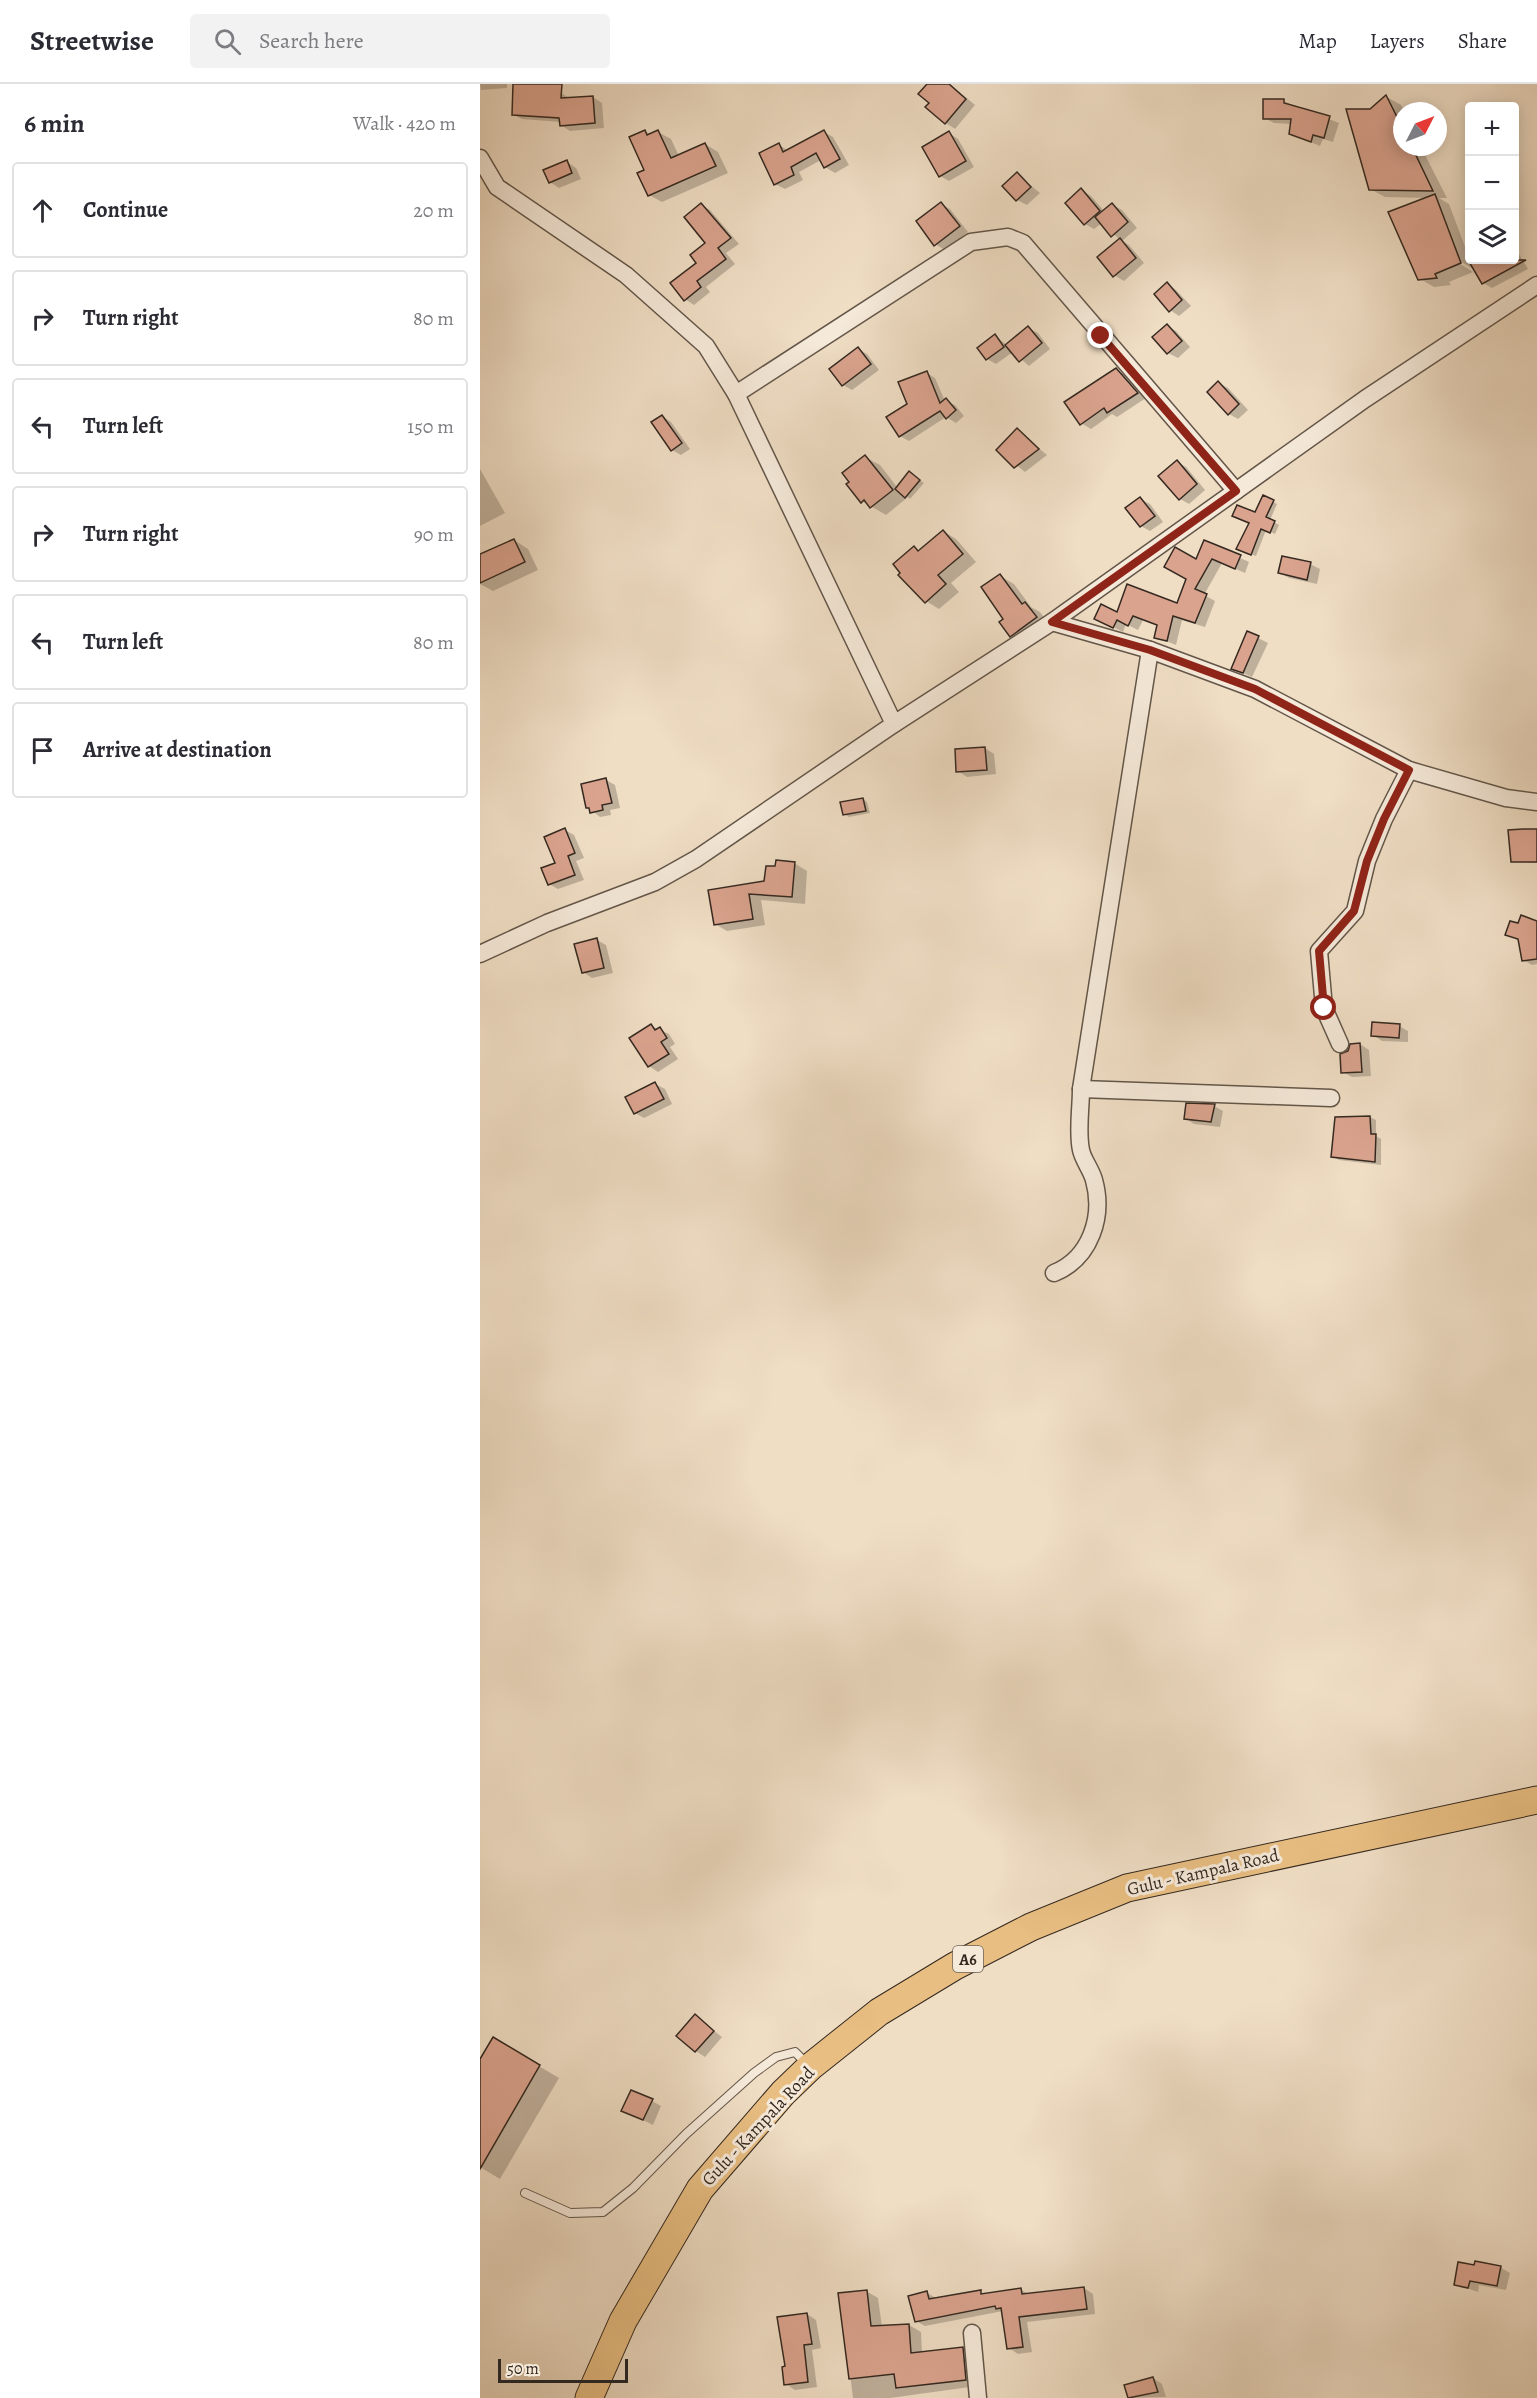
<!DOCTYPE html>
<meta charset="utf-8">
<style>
body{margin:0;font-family:Alegreya,serif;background:#f2f2f3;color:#2b2b33}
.controls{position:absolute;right:18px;top:18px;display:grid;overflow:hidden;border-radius:6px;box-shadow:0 3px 15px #0003}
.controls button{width:54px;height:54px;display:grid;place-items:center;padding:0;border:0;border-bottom:2px solid #e1e1e2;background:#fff;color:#2b2b33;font:30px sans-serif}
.compass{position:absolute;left:913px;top:18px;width:54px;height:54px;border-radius:50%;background:#fff;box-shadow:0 3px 15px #0003;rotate:48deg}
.scale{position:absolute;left:18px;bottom:15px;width:130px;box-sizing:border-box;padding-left:6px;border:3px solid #342920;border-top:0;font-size:16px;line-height:21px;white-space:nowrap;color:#342920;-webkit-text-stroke:4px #f5e9d9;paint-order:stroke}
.stop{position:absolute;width:18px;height:18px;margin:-14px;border:4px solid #8f2418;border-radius:50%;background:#fff}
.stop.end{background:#8f2418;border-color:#fff;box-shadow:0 2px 6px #0008}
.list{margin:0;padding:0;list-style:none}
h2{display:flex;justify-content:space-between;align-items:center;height:78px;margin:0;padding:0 24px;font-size:26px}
h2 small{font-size:20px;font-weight:400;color:#7c7c81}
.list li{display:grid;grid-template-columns:39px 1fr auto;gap:18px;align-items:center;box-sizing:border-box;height:96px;margin:0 12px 12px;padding:0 12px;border:2px solid #e1e1e2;border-radius:6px}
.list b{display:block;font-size:22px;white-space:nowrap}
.list em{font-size:20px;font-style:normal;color:#7c7c81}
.icon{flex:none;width:33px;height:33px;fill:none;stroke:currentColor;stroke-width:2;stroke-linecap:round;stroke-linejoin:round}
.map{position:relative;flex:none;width:1057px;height:2314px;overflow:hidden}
header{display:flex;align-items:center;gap:36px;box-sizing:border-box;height:84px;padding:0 30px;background:#fff;border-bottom:2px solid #e1e1e2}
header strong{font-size:28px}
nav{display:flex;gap:33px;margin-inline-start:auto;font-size:21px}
.search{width:420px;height:54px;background:#f2f2f3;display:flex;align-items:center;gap:15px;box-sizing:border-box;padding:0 21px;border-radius:6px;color:#7c7c81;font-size:22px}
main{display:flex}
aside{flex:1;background:#fff}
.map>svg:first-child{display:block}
.shadow{fill:#0003}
.building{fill:#daa38e;stroke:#342920;stroke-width:1.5}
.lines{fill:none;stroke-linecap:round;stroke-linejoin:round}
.service-casing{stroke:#635649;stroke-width:10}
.minor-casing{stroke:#635649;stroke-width:19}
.primary-casing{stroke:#342920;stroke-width:29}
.service{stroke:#f5e9d9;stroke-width:8}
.minor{stroke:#f5e9d9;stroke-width:16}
.primary{stroke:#e8be82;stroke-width:27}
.route{stroke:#8f2418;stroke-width:8}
.labels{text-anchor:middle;stroke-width:6;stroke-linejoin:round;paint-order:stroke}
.shield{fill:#f5e9d9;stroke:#6e6358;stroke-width:1.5}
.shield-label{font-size:16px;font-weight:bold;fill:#342920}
.street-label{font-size:18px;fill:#342920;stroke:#f5e9d9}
</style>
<header>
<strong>Streetwise</strong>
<div class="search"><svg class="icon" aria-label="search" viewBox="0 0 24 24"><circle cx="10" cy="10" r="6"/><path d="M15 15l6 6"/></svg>Search here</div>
<nav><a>Map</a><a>Layers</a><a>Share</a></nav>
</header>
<main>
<aside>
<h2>6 min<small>Walk · 420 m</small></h2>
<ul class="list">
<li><svg class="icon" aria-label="ahead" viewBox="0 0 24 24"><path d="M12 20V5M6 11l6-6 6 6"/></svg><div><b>Continue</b></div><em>20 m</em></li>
<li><svg class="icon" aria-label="right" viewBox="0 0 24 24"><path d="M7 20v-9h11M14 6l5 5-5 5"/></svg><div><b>Turn right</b></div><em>80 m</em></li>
<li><svg class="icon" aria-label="left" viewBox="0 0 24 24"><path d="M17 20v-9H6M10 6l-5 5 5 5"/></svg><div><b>Turn left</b></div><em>150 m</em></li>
<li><svg class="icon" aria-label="right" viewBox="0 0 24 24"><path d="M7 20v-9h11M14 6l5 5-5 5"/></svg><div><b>Turn right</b></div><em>90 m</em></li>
<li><svg class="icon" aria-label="left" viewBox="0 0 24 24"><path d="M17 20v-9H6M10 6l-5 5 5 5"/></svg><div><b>Turn left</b></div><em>80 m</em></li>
<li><svg class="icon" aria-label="arrive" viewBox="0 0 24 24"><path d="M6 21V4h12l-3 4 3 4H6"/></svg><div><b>Arrive at destination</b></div></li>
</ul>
</aside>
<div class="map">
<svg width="1057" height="2314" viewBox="0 0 1057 2314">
<rect width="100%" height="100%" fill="#efddc4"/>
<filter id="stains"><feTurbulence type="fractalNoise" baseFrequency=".00333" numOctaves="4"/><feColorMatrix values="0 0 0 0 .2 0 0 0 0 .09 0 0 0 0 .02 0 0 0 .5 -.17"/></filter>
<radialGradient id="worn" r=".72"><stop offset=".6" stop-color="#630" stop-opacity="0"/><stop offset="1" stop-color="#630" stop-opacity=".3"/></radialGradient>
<!-- shadow -->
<g class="shadow">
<polygon points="0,0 27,0 27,4 1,6"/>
<polygon points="449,0 470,0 495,21 475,45 466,39 451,19"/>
<polygon points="81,9 91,15 113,13 122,19 124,44 90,47 81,41 81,38 42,35 33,30"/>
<polygon points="907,13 921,21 924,27 922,63 941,63 967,114 959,114 969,120 990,176 1034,176 1034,162 1048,185 1012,204 1003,199 995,186 975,174 974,176 993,188 969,198 971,201 954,203 940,195 948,114 905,113 890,105 890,26"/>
<polygon points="803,17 859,39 853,58 843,55 840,62 811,50 812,40 794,39 784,34"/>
<polygon points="165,47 171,51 178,48 191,55 199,72 225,60 238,68 248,89 182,118 169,111"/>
<polygon points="344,48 353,53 369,81 355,89 345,83 341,76 319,88 323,96 305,105 295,100 299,61 309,67"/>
<polygon points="469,49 478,55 494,83 469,97 460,92"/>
<polygon points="87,78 96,84 101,95 79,104 70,98"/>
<polygon points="537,90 560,109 547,121 537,116"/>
<polygon points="602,106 611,112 625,128 633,121 642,126 657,144 642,157 649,161 664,179 644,197 634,191 640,156 622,139 614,145 605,140"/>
<polygon points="461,120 470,125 488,148 465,166 455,160"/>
<polygon points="221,121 230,126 259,160 246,169 255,180 226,203 230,208 214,221 205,215 227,160"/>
<polygon points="687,200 696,206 711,222 699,232 690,226"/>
<polygon points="687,242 696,247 710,263 698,274 688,269 674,253"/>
<polygon points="548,244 558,249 570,265 549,282 533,268 516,280 507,275 515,252 527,261"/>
<polygon points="378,265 387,270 399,286 372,306 363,301"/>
<polygon points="636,286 646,291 666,314 637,333 632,330 611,345 601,339"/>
<polygon points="447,289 455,294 465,317 475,321 484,332 476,339 466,333 429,357 420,352 429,321"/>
<polygon points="738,299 748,304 768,326 758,335 749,330"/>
<polygon points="182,332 191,338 210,365 201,371 192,366"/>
<polygon points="537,346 567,371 545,388 518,366"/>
<polygon points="385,373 400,381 417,403 430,389 444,399 430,415 428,413 406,431 382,417"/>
<polygon points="697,378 706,383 725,406 709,420 700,415"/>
<polygon points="0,385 25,429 0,442"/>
<polygon points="784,413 797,420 790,436 799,441 795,450 786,446 776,472 762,467"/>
<polygon points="660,415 670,420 683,438 670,447 661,442"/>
<polygon points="463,447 476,455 496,478 471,499 479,508 459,525 446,517 434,464 440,467"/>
<polygon points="34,456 48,465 58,486 13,507 0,500 0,472"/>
<polygon points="725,458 769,478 765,489 742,479 724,511 735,517 725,543 702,536 696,561 676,553 679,542 663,536 658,546 646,540 643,548 625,539 638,530 697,520"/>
<polygon points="830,480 840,485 837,500 809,494 800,489"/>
<polygon points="520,492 534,500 551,523 560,528 570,542 545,560 531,552 525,535"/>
<polygon points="768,549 788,559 772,593 752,584"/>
<polygon points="505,664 514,670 516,690 487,693 478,687"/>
<polygon points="126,696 135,701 140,724 130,726 131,731 120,733 107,723"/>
<polygon points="383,715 387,718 390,729 369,733 364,730"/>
<polygon points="85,746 94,751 104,774 96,777 104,796 78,805 69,800"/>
<polygon points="1030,747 1057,747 1057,779 1033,777"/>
<polygon points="314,779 327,787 325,820 281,816 285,841 247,847 235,840 230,807 286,799"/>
<polygon points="1042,833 1057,838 1057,880 1052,881 1043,876 1040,857 1027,851 1039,841"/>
<polygon points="117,856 126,861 133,889 112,894 103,888"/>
<polygon points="171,942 189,950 195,960 190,963 198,975 178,988 169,982"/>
<polygon points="919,942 928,947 928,958 902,957 893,951"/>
<polygon points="880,960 889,966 891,992 872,993 863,988"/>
<polygon points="175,1000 185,1005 192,1020 164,1034 155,1029"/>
<polygon points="734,1022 743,1027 740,1043 714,1040 705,1034"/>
<polygon points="890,1033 896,1036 896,1052 901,1055 901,1081 859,1076 853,1073"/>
<polygon points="215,1932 242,1953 225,1973 216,1967"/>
<polygon points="13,1955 79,1994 20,2095 0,2083 0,1978"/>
<polygon points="172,2017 181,2022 173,2041 143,2026"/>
<polygon points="996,2183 1020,2183 1030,2189 1026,2206 999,2201 998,2208 975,2200"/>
<polygon points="604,2204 613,2210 615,2230 547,2238 552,2268 538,2270 529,2264 523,2227 445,2242 436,2237 447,2209 456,2214 500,2208 505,2211 540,2205 550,2211"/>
<polygon points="386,2207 398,2214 402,2243 429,2241 441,2248 442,2269 482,2264 494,2271 497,2302 410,2314 373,2314 360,2210"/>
<polygon points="327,2230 336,2236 341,2264 332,2266 337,2303 315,2306 306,2300 307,2284"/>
<polygon points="673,2294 682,2300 686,2313 650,2314 646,2302"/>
</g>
<!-- building -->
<g class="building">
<polygon points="33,0 82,0 81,14 113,12 115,39 80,42 79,34 32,31"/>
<polygon points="447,0 469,0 486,15 465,40 445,23 449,19 438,10"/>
<polygon points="906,11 922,43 922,63 932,63 953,107 889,106 866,25 890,25"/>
<polygon points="783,15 804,15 804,19 850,32 844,54 833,51 831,58 809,50 811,35 783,35"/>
<polygon points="165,46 167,51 178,46 191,74 225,59 236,82 168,112 157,89 164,86 149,53"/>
<polygon points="344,46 360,75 344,84 336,69 311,83 314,91 294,101 279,69 299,59 303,68"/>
<polygon points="469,47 486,77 459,93 442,63"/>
<polygon points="87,76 92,89 69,99 63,86"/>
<polygon points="537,88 551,103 536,117 522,102"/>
<polygon points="601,104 620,127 604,141 585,119"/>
<polygon points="955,110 981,179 955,190 957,194 938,196 908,128"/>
<polygon points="461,118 480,142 454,162 436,137"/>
<polygon points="221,119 251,154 238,164 246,175 217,197 221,203 204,217 190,199 216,179 210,171 225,159 204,133"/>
<polygon points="632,119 648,138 631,153 615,133"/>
<polygon points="640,154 656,174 633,193 617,173"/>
<polygon points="988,176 1046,176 1002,200"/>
<polygon points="687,198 702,216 689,228 674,210"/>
<polygon points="687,240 702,257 687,270 672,253"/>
<polygon points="548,242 562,259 539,278 525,261"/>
<polygon points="515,250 524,263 506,276 497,264"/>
<polygon points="378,263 391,280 362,302 349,285"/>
<polygon points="636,284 658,309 627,329 624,324 600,341 584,318"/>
<polygon points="447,287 460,319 466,314 476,326 466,335 460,327 419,353 406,333 427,320 418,298"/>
<polygon points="738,297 759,320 748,331 727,308"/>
<polygon points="182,331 202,359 191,367 171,338"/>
<polygon points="537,344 559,365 534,384 516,366"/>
<polygon points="385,371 413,406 390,424 384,416 381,419 366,400 369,398 362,389"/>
<polygon points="697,376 717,400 699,416 678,392"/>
<polygon points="429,387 440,396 425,414 415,405"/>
<polygon points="783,411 794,416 786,433 795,437 790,449 781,445 771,471 756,465 769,439 752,432 757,421 775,428"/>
<polygon points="660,413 675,432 660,443 645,424"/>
<polygon points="463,446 483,470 458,491 466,500 445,519 418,491 420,489 413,480 434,462 438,467"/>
<polygon points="34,455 45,478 0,499 0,470"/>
<polygon points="724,456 761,471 755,485 732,475 715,505 727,510 715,539 693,532 687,557 674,554 677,541 653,532 648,542 637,536 633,544 614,535 621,520 637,528 647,500 697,519 706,495 684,483 695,463 716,475"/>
<polygon points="802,472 831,478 827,496 798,489"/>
<polygon points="520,490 542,520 545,518 557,533 530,553 519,538 523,535 501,503"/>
<polygon points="767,547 779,552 763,589 751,585"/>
<polygon points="505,663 507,686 476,688 475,665"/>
<polygon points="126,694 132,719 122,721 123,726 110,729 109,724 106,724 101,700"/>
<polygon points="383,714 386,727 363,731 360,718"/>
<polygon points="85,744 95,769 88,772 95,791 68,801 61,784 75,779 64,753"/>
<polygon points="1043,745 1057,745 1057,778 1031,778 1028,746"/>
<polygon points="296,776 315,778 312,813 269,810 273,835 234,841 228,806 284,797 286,782 295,782"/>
<polygon points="1041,831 1057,837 1057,875 1042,877 1038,855 1025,851 1030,837 1038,839"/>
<polygon points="117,854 124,884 102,889 94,860"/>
<polygon points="892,938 920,940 919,954 891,952"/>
<polygon points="171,940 175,946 180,943 187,954 181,958 189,970 168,983 149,954"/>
<polygon points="880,959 882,988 861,989 860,970 868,967 870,960"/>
<polygon points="175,998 184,1015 154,1030 145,1013"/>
<polygon points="706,1019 735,1020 731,1038 704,1035"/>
<polygon points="890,1032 891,1050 896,1050 895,1078 851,1073 855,1033"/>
<polygon points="215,1930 234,1947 215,1968 196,1952"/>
<polygon points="13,1953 60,1981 0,2085 0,1975"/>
<polygon points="151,2006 173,2015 163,2036 141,2027"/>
<polygon points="995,2177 1021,2182 1017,2202 990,2197 988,2204 974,2201 978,2178 994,2181"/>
<polygon points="604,2203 607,2225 539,2233 543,2263 527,2265 521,2224 516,2225 515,2222 435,2238 428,2212 447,2207 449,2215 501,2206 501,2210 541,2204 542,2210"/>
<polygon points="387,2206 391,2242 429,2240 431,2269 483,2263 486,2296 416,2304 414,2290 369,2295 358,2209"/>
<polygon points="327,2229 332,2260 324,2261 328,2298 304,2301 302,2283 305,2282 297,2233"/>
<polygon points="673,2293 678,2308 648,2314 644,2301"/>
</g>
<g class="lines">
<defs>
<polyline id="service" points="45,2109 90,2129 123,2128 153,2104 206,2050 274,1989 296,1973 315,1968 328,1981"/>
<g id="minor">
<polyline points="0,74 17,103 146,191 226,262 256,310 414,640"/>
<polyline points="256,310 491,158 528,153 543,159 756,407"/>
<polyline points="572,538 670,566 775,605 929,686 1026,714 1057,718"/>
<polyline points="0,870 67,839 175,798 216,775 414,640 572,538 885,315 1057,201"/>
<polyline points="860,960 844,924 839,867 875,827 887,777 904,735 929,686"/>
<polyline points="601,1005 851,1014"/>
<path d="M574,1189C611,1174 624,1132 614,1096C611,1085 603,1076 601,1066C597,1048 601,1024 601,1005L670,566"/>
<polyline points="492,2249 498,2314"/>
</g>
<polyline id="primary" points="109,2314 143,2237 220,2105 303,2009 330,1983 399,1928 475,1882 551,1843 647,1804 1057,1716"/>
</defs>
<!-- service casing -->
<use href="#service" class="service-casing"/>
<!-- minor casing -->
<use href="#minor" class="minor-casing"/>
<!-- primary casing -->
<use href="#primary" class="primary-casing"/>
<!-- service -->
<use href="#service" class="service"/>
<!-- minor -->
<use href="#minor" class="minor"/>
<!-- primary -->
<use href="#primary" class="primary"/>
</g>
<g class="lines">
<!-- route -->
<polyline class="route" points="621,252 756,407 572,538 670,566 775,605 929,686 904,735 887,777 874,827 839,867 844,924"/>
</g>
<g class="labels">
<!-- shield labels -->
<rect class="shield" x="473" y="1862" width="30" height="26" rx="4.5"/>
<g class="shield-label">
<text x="488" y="1881">A6</text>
</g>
<!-- street labels -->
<g class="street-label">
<text transform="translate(723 1788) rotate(-13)" y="6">Gulu - Kampala Road</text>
<text transform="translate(278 2042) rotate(-47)" y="6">Gulu - Kampala Road</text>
</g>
</g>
<rect width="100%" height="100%" filter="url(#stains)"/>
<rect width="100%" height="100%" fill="url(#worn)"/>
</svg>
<div class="controls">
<button>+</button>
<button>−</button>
<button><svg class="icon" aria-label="layers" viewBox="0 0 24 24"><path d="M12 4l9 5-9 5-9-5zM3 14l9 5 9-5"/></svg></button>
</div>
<svg class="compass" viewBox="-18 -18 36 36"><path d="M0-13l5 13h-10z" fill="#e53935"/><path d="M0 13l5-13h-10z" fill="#7c7c81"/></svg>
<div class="scale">50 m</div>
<div class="stop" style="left:844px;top:924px"></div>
<div class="stop end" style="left:621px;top:252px"></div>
</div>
</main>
